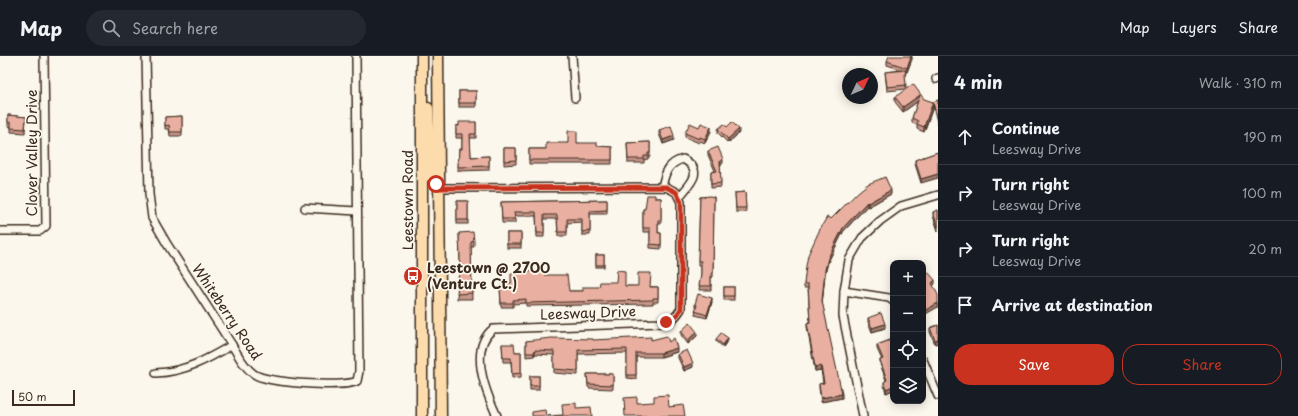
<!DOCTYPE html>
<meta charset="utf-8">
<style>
body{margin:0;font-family:"Playpen Sans",sans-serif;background:#242831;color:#f1f3f6}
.controls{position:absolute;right:12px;bottom:12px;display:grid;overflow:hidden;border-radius:8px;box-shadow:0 2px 10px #0003}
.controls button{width:36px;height:36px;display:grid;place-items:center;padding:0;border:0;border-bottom:1px solid #363941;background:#171b24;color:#f1f3f6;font:20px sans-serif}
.compass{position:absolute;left:842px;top:12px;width:36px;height:36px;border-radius:50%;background:#171b24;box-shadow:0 2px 10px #0003;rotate:46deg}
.scale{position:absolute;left:12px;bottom:10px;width:63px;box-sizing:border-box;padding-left:4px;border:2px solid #3b2a1e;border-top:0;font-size:11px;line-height:14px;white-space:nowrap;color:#3b2a1e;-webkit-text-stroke:3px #fbf7ec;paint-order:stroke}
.stop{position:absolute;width:12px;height:12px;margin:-9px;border:3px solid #c8321e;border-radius:50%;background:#fff}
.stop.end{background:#c8321e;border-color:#fff;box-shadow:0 1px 4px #0008}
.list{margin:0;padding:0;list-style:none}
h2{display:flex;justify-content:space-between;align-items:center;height:52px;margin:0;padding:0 16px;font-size:17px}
h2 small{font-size:13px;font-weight:400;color:#9ea1a6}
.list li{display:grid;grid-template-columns:26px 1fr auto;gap:12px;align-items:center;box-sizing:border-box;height:56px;padding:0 16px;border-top:1px solid #363941}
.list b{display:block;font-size:15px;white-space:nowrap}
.list p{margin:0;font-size:13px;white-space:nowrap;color:#9ea1a6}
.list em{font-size:13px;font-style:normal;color:#9ea1a6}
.actions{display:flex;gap:8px;padding:12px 16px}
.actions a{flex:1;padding:9px 0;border:1px solid #c8321e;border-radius:16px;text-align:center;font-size:14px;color:#c8321e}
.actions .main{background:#c8321e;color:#fff}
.icon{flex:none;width:22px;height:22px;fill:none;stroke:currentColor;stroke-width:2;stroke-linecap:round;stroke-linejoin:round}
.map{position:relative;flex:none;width:938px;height:360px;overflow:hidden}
header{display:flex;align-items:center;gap:24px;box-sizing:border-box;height:56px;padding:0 20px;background:#171b24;border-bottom:1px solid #363941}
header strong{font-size:19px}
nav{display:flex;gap:22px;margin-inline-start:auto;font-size:14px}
.search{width:280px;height:36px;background:#242831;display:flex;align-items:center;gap:10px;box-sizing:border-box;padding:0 14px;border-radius:22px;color:#9ea1a6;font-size:15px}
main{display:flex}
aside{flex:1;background:#171b24}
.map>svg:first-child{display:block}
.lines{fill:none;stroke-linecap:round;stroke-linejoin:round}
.street-casing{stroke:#3b2a1e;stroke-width:10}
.primary-casing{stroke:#3b2a1e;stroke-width:13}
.street{stroke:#fbf7ec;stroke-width:7}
.primary{stroke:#fcdcac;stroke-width:10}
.wall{fill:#c8978a;stroke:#3b2a1e}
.shaded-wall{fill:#a37b71;stroke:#3b2a1e}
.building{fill:#e9b0a1;stroke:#3b2a1e}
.route{stroke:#c8321e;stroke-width:5}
.labels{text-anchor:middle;stroke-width:3.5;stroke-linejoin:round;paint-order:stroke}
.street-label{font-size:14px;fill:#3b2a1e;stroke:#fbf7ec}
.poi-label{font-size:14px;font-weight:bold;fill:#3b2a1e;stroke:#fbf7ec;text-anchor:start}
</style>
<header>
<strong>Map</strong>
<div class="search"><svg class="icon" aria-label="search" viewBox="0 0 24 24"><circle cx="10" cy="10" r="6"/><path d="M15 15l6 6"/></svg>Search here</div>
<nav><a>Map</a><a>Layers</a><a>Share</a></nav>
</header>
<main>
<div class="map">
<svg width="938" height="360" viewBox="0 0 938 360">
<rect width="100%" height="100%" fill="#fbf7ec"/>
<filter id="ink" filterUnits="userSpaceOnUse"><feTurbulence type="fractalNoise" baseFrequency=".025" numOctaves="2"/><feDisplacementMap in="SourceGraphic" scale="8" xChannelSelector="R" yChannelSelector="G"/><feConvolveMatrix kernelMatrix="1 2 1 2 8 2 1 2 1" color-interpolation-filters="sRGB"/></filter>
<g filter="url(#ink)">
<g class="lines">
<defs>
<g id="street">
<path d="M146,0L149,138L152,162L167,188L232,289C238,299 244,311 254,318C266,327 344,332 357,325L359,315L356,0"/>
<polyline points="572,0 575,42"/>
<polyline points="936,23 938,22"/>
<path d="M662,131C665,117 668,107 683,103C705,115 691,127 679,141"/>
<path d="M440,132L666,131L676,136L681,146V253C676,261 671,266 661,267L493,273C468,293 486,337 497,360"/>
<polyline points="305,152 357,155"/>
<polyline points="0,175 40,175 46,170 44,0"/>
<polyline points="844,235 889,242 893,245"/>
<polyline points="923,304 938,340"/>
<path d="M156,317C185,316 208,303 232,289"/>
<polyline points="863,360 843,260 844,235 849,204 862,182 880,165 901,150 938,139"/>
</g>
<g id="primary">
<polyline points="438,0 441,360"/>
<polyline points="428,52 431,121 440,132"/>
<polyline points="422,360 422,0"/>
</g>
</defs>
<!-- street casing -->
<use href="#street" class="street-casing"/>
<!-- primary casing -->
<use href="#primary" class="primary-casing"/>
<!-- street -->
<use href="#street" class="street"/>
<!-- primary -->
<use href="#primary" class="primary"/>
</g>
<!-- wall -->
<g class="wall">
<polygon points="912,0 912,3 907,16 906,16 905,21 906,33 887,35 885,16 902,14 887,9 887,5"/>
<rect x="459" y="35" width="17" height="16"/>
<polygon points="895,41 924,43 933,51 924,76 917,73 917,69 912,67 912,62 918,45 903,56 895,46"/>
<polygon points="938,44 938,70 933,50 933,46"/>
<polygon points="8,59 26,61 25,77 11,76 11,71 8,70"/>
<polygon points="182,60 182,80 170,80 169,73 165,73 165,61"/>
<polygon points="476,66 476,82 470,82 471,101 489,100 489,114 458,115 459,93 462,93 462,82 456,82 456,70"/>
<polygon points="699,71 711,75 705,87 700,85 699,87 685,81 685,77"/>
<polygon points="727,71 739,77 728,87 718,77 718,73"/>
<polygon points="659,74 674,84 663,88 659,78"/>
<polygon points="650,86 650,101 648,101 648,103 644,104 644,107 628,107 627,87"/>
<polygon points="568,87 577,87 597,90 612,91 612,108 529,108 529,93 546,93"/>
<polygon points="504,92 516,92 516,108 504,109"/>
<polygon points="708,95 723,107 720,109 721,131 711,132 711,116 715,115 708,99"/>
<polygon points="938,96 921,127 915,108 915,104"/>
<polygon points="885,121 891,138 868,151 867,150 843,176 828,206 825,218 822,246 842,342 821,346 819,332 819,328 823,327 821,314 815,315 807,271 807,267 810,266 808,232 804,232 804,228 831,163"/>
<polygon points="745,136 746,156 736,156 735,137"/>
<polygon points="700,141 714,141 713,221 711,222 711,234 699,234 701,218 701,209 698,209"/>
<polygon points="655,142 661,142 661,168 658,168 658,177 661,177 661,193 650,192 650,176 643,176 643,153 645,153"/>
<polygon points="607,144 607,158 590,158 590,179 582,179 582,166 567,167 567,180 558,180 557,163 544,163 544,181 537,181 536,160 515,160 515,167 502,167 501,146"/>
<rect x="457" y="145" width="11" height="23"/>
<polygon points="938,154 938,175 933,160 933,156"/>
<polygon points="459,177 474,185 474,191 471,191 472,243 457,243 460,204"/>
<rect x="507" y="177" width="14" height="15"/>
<rect x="596" y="199" width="8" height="12"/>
<polygon points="545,219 569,235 583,235 625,230 658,231 658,246 653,246 653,248 526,250 526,247 513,248 513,251 501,251 500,230 507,230 511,227"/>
<rect x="724" y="231" width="10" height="13"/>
<polygon points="712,246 707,262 695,259 696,253 695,252 695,248"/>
<polygon points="868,262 885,272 872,276 868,266"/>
<polygon points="938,269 938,287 935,288 930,276 930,272"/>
<polygon points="681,275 697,280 688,288 681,279"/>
<polygon points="716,283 728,284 723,291 716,285"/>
<polygon points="893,283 893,334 886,337 884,329 884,326 886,324 880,308 880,304 882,304 877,293 877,289"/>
<polygon points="651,284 669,286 677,296 661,301 636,301 636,323 627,322 627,297 578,298 578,319 554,317 554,299 535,298 534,300 526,301 526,285"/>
<polygon points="502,288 515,296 521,296 521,321 512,322 511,306 503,306"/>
<polygon points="678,298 693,311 684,315 678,302"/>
<polygon points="587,318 613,318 613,333 589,332 588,331"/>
<rect x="530" y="320" width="9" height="14"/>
</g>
<!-- shaded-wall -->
<g class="shaded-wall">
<polygon points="911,0 912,3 907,16 907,12"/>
<polygon points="920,39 920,44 903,56 903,51"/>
<polygon points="933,46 933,51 924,76 924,71"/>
<polygon points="711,71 711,75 705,87 705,83"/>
<polygon points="739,73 739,77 728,87 728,83"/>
<polygon points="674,80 674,84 663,88 663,84"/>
<polygon points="723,103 723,107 720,109 720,105"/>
<polygon points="938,118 938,122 921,127 921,123"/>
<polygon points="891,134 891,138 868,151 868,147"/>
<polygon points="867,146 867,150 843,176 828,206 825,218 822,249 825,214 828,202 843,172"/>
<polygon points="935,224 935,228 932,231 932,227"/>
<polygon points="712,242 712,246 707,262 707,259"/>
<polygon points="938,247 938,251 924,259 924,255"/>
<polygon points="885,268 885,272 872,276 872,272"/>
<polygon points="697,276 697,280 688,288 688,284"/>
<polygon points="728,282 728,284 723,291 723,289"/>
<polygon points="938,283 938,287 935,288 935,284"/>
<polygon points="677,292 677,296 661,301 661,297"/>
<polygon points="535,294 535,298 534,300 534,297"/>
<polygon points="693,307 693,311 684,315 684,311"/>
<polygon points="821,310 821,314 815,315 815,311"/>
<polygon points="893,330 893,334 886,337 886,333"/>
<polygon points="842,338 842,342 821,346 821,342"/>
</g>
<!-- building -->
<g class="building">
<polygon points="889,0 911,0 907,12 887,5"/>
<polygon points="906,14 905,18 906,29 887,31 885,16"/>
<polygon points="913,28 924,43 933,46 924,71 917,68 918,65 912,62 920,39 903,51 895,41"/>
<rect x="459" y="35" width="17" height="12"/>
<polygon points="938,44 938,66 933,46"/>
<polygon points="8,59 26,61 25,73 11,72 11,67 8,66"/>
<polygon points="182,60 182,76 170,76 169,69 165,70 165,61"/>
<polygon points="459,66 476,66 476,78 470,78 471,101 489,100 489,110 458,111 459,93 462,93 462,78 456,78 456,70 459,70"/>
<polygon points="732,66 739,73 728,83 718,73 724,68 727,71"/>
<polygon points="690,67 699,71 701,67 711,71 705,83 700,81 699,83 685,77"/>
<polygon points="671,70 674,80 663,84 659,74"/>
<polygon points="568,75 577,75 577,87 597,87 597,90 612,91 612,104 529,104 529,93 546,93 546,87 568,87"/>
<polygon points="650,86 650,97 648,97 648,100 644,100 644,103 628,103 627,87"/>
<polygon points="718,91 723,103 720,105 721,127 711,128 711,116 717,115 708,95"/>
<polygon points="504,92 516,92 516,104 504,105"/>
<polygon points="938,96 938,118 921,123 915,104"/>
<polygon points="885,121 891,134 868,147 867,146 843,172 828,202 825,214 822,245 842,338 821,342 819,328 824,327 821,310 815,311 807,267 810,266 808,228 804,228 806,210 808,199 820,173 827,161 831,163 858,136 868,128"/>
<polygon points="745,136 746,152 736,152 735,137"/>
<polygon points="647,139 655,139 655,142 661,142 661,164 658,164 658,177 661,177 661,189 650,188 650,172 643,172 643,153 645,153"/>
<polygon points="710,140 714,141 713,217 711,218 711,230 699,230 701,218 701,205 698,205 700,141"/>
<polygon points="607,144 607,154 590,155 590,175 582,176 582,163 567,163 567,176 558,176 557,159 544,159 544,177 537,177 536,156 514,156 515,163 502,163 501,146"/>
<rect x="457" y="145" width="11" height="19"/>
<polygon points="938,154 938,171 933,156"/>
<polygon points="473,176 474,185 471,186 472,237 457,238 460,202 459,177"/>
<rect x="507" y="177" width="14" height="11"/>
<rect x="596" y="199" width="8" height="10"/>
<polygon points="617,214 625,215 625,230 638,230 638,217 651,217 650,231 658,231 658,242 653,242 653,244 526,247 526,243 513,244 513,247 501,247 500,230 507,230 507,227 511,227 511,217 521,217 521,215 545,216 545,219 567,219 569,235 583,235 583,231 599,231 600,226 616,226"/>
<polygon points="926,214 935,224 932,227 938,239 938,247 924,255 923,252 923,218"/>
<rect x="724" y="231" width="10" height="9"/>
<polygon points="698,238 712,242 707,259 695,255 697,249 695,248"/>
<polygon points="881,257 885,268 872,272 868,262"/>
<polygon points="690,267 697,276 688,284 681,275"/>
<polygon points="938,269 938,283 935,284 930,272"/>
<polygon points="721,277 728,282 723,289 716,283"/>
<polygon points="667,280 669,286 674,282 677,292 661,297 636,297 636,319 627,319 627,293 578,294 578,315 554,313 554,295 535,294 534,297 526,297 526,285 551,282 593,283 593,284 651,281 651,284"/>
<polygon points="893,283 893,330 886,333 884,326 887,324 880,304 883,303 877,289"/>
<polygon points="502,288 514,288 515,296 521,296 521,317 512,318 511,302 503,302"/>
<polygon points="687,294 693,307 684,311 678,298"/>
<polygon points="587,318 613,318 613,329 589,328 588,328"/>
<rect x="530" y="320" width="9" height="10"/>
<polygon points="668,339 669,351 683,349 685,360 625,360 624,342 637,341 637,347 654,346 654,340"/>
<polygon points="576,347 576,352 591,351 592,360 532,360 532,356 545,354 546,360 563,359 562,348"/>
</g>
</g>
<g class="lines" filter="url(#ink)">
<!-- route -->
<polyline class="route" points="436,128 440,132 666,131 676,136 681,146 681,253 677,259 666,266"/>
</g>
<!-- icons -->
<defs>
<symbol id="bus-disc" viewBox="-11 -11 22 22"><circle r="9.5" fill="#c8321e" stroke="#fbf7ec"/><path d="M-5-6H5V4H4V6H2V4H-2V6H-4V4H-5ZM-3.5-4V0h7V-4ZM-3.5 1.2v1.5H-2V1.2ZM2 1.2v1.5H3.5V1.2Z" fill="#fff"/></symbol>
</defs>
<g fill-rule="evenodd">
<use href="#bus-disc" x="402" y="209" width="22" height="22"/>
</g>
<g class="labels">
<!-- street labels -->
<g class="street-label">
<text transform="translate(32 97) rotate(-90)" y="5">Clover Valley Drive</text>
<text transform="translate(408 144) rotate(-90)" y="5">Leestown Road</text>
<text transform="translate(227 256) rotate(56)" y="5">Whiteberry Road</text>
<text transform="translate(588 257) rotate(-2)" y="5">Leesway Drive</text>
</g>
<!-- poi labels -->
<g class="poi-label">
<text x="427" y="217">Leestown @ 2700<tspan x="427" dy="16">(Venture Ct.)</tspan></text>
</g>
</g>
</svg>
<div class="controls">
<button>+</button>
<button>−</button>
<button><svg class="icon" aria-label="locate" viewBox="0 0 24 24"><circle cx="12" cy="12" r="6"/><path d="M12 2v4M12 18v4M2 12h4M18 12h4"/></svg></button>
<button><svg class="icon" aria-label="layers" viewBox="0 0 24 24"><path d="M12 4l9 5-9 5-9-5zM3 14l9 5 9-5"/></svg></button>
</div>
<svg class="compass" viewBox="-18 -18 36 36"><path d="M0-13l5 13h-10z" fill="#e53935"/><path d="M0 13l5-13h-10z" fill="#9ea1a6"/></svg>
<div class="scale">50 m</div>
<div class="stop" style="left:436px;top:128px"></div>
<div class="stop end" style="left:666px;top:266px"></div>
</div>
<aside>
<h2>4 min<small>Walk · 310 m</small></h2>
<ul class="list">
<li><svg class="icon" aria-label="ahead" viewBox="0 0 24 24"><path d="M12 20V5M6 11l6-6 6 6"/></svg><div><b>Continue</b><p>Leesway Drive</p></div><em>190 m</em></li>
<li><svg class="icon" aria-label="right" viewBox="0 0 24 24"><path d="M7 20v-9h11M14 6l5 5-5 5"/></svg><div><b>Turn right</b><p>Leesway Drive</p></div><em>100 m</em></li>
<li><svg class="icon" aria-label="right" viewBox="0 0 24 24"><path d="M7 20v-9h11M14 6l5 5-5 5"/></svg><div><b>Turn right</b><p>Leesway Drive</p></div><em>20 m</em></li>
<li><svg class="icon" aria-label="arrive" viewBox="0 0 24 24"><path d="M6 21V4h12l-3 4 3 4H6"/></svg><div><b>Arrive at destination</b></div></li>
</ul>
<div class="actions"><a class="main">Save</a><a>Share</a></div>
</aside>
</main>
